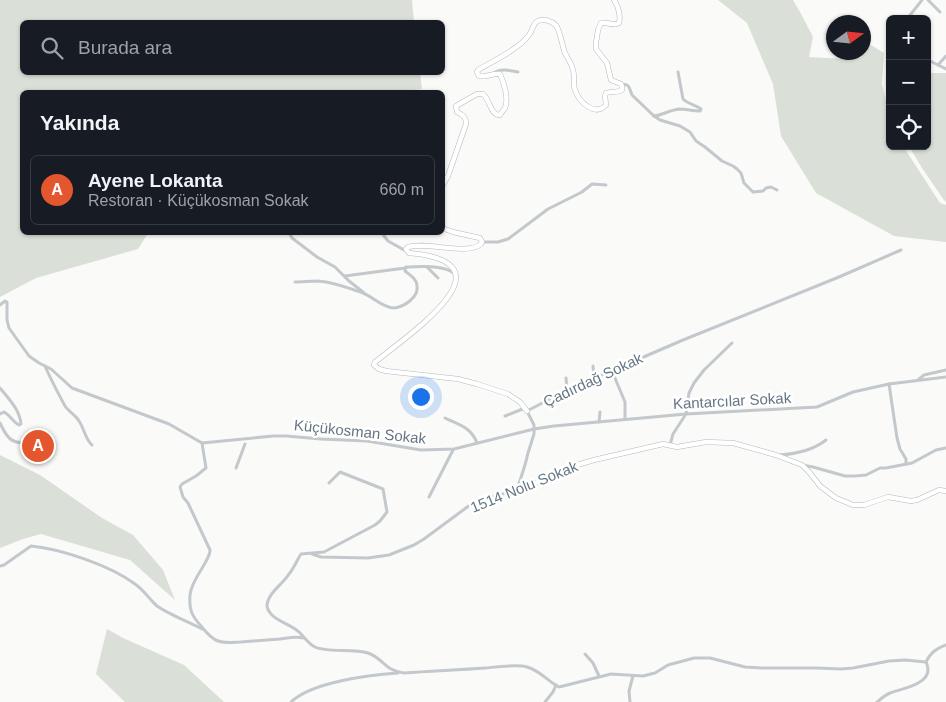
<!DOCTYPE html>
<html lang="tr">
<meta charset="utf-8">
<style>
body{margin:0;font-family:Arial,sans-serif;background:#242831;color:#f1f3f6}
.controls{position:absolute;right:15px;top:15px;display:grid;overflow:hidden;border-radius:8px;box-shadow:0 1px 4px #0004}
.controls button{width:45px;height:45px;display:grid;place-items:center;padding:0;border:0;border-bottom:1px solid #363941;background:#171b24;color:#f1f3f6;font:25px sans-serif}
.compass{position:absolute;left:826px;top:15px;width:45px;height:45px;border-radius:50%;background:#171b24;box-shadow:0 1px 4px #0004;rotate:75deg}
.you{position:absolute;left:420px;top:396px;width:18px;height:18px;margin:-12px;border:4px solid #fff;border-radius:50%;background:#1a73e8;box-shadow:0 0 0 8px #1a73e833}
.badge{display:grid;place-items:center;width:32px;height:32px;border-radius:50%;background:#e4572e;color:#fff;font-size:16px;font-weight:700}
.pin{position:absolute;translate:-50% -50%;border:2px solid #fff;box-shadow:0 1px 5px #0006}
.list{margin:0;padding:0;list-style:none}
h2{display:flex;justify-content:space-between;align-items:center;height:65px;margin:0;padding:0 20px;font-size:21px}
h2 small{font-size:16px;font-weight:400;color:#9ea1a6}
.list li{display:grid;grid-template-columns:32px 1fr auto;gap:15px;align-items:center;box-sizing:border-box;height:70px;margin:0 10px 10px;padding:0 10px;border:1px solid #363941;border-radius:8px}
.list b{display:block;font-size:19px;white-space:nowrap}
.list p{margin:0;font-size:16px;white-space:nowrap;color:#9ea1a6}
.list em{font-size:16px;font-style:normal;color:#9ea1a6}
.icon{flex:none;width:28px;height:28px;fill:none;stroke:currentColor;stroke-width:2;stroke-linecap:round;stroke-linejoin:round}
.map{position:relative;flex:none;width:946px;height:702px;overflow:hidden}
.search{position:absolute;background:#171b24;box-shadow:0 1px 4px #0004;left:20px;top:20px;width:425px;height:55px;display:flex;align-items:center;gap:12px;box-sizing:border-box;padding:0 18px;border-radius:8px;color:#9ea1a6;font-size:19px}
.panel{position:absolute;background:#171b24;box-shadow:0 1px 4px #0004;left:20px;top:90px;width:425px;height:145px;border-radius:8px}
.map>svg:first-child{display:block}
.green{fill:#dadfd7}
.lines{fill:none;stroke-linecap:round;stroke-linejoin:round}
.secondary-casing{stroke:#b3babf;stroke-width:5.5}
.street{stroke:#c3c8cc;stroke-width:3}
.secondary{stroke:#fff;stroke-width:4.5}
.labels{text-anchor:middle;stroke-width:5;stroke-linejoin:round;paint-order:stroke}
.street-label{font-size:15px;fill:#657683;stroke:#fff}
</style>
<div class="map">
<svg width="946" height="702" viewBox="0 0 946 702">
<rect width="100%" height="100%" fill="#fafaf8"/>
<!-- green -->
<g class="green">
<polygon points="0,0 412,0 414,22 22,22 22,72 420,72 422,89 397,92 22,92 22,232 148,233 138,249 36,278 0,297"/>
<polygon points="718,0 793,0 800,12 813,37 809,57 845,59 858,53 864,52 864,49 871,45 884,53 882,84 890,118 890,146 903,146 940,203 946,205 946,242 894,236 816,193 781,136 773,84 747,23"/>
<polygon points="927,73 946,73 946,202 944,200 922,168 909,146 927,146"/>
<polygon points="0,455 40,475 102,518 133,535 163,570 175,600 130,560 41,534 23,539 0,548"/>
<polygon points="107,629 123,638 184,665 224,702 125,702 96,674"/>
</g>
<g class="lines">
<defs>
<g id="secondary">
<path d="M442,186L448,176L466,124C466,117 463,115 457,112L456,106L477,94H483C491,101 490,115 500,115C501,113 503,111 505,108C509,99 504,83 500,74C492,73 485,78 479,76L477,72L478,70C493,61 519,49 529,35C534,28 533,19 544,20C548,20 555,23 557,27C561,35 562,45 565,53C568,59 572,64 573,70C575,77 573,84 575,90C579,102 595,117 606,105L605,96L606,93C611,91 617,93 622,90V87L621,84L611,80L607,63L596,49V43L598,30L601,23C607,21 613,27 619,23C621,16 618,5 614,0"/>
<path d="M442,228L453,232L480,238L482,242L481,244C467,256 426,241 408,247L406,249L409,253C516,262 411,333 379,359L375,362L374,365L379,369L386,371L458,379L477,384L508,394L520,402L527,411"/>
<polyline points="517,490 527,487 567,468 594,460 663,444 677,447 706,442 733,443 776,455 802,465 810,473 820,486 836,498 853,505 864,505 888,497 911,501 917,500 939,490 946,491"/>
</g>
</defs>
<!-- secondary casing -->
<use href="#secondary" class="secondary-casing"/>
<!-- street -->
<g class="street">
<polyline points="928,0 940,12"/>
<polyline points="907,19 922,0"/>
<polyline points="927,59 932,62 946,69"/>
<polyline points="938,65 946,56"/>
<path d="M492,74C500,68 509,70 518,72"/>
<polyline points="621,84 627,85 629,87 632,95 654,116 660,120 680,126 690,132 696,141 705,147 722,161 733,166 737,169 741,173 744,183 753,192 763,191 766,188 771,187 777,190"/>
<path d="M654,116C663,115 670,110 679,109C686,109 693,111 700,111L701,109C696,105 688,104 683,99L678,72"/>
<polyline points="289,232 292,238 317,257 335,267 349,281 363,292"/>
<polyline points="381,232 388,241 406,251"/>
<polyline points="482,242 498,242 508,239 548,209 582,192 592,184 606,185"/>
<polyline points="901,250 839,277 683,340 567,390 527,411 534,425 534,429 554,426 686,414 817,407 853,392 889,384 946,377"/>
<polyline points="427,267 438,278"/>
<polyline points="345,276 405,268"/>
<path d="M295,282C302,282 310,281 318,281C333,282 349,288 363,293C373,297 383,308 394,308C404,307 419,297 417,286C417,279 410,275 405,271L406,267C420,267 444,264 455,274"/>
<polyline points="0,305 5,301 7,302 7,320 9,328 29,356 39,363 51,369 72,388 169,424 202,443 273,436 286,436 321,439 367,441 421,450 454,449 534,429 534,434 528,453 525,465 517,490 474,502 424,539 414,545 389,555 368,558 321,557 312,554"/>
<path d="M45,366C51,380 58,393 65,406C69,412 76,415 79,421C84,428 85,439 92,445"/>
<polyline points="593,366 594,378"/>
<polyline points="612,371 625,402 625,419"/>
<polyline points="566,378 567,390"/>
<polyline points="919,379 924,375 946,370"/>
<polyline points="889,384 897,438 900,449 906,459 906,464"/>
<path d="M0,388C8,398 20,410 21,424L19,425C13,422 10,415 4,412L0,414"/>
<polyline points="505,416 525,408"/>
<path d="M445,418C459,425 471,427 477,443"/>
<polyline points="599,422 600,412"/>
<path d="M0,423C6,436 11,445 27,442"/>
<path d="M202,443L206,468L196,476L182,484L180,487L183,497L188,503L210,550C211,560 191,579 190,595C189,609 191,615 201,626C205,631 212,639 218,641C226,644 234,642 241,642C254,641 267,640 280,639C288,638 295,636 303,638"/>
<polyline points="670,445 673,434 686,414 689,393 694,383 704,370 732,343"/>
<path d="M779,455C796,454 812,451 826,440"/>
<polyline points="802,465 813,467 845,476 855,476 866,475 880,468 886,468 912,463 936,450 946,448"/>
<polyline points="236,468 245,444"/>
<path d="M329,483L340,472L378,487L383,489L387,512L380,521L375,525L324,552L301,554C297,560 294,568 289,574C283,584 268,593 267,605C267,609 269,612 272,615C280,623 293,625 301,634C305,638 309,644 315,647C327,653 354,648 368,653C383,658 385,671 404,673C431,671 458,670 485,668C496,667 517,664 527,667C541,671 547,681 559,687L611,674L643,676L655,673L668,665L694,658H710L745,667L762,668H816L841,669L853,668L889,661L905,660L926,662"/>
<polyline points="429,497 453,450"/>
<path d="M0,566L4,565L31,546C62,549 111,566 135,584C144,590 149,599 157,606C168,614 189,622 202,629"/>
<polyline points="585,654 593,663 599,676"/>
<path d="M926,662C931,652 936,649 946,645"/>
<path d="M291,702C312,682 369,675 398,673"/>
<polyline points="545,702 553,692 556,685"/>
<polyline points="630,702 629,691 633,676"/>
<path d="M877,702C881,699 885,695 890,693C900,689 928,685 928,670C928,669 927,663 926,662"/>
</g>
<!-- secondary -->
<use href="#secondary" class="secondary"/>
</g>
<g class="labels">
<!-- street labels -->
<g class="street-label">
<text transform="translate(593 380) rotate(-25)" y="5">Çadırdağ Sokak</text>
<text transform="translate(732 401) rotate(-3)" y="5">Kantarcılar Sokak</text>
<text transform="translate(360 432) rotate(6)" y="5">Küçükosman Sokak</text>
<text transform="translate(524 487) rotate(-22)" y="5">1514 Nolu Sokak</text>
</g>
</g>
</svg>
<div class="controls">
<button>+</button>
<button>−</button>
<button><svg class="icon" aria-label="locate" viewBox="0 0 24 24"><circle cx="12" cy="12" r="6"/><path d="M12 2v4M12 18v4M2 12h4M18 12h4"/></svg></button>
</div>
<svg class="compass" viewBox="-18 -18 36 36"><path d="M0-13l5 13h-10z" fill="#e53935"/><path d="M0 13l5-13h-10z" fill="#9ea1a6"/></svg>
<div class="you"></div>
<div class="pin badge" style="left:38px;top:446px">A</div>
<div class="search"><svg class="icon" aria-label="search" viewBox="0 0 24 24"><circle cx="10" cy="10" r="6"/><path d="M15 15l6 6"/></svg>Burada ara</div>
<section class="panel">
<h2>Yakında<small></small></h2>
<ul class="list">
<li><span class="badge">A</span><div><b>Ayene Lokanta</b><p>Restoran · Küçükosman Sokak</p></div><em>660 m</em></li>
</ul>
</section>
</div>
